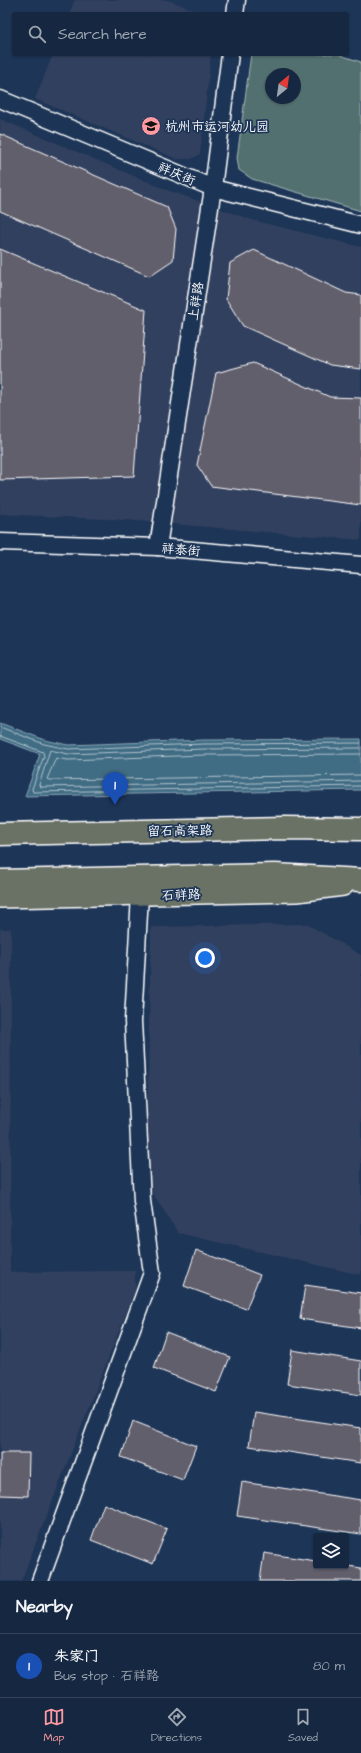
<!DOCTYPE html>
<meta charset="utf-8">
<style>
body{margin:0;font-family:"Architects Daughter","LXGW WenKai TC",sans-serif;background:#1f3048;color:#f1f3f6}
.controls{position:absolute;right:12px;bottom:12px;display:grid;overflow:hidden;border-radius:4px;box-shadow:0 1px 3px #0004}
.controls button{width:36px;height:36px;display:grid;place-items:center;padding:0;border:0;border-bottom:1px solid #35445a;background:#162841;color:#f1f3f6;font:20px sans-serif}
.compass{position:absolute;left:265px;top:68px;width:36px;height:36px;border-radius:50%;background:#162841;box-shadow:0 1px 3px #0004;rotate:29deg}
.you{position:absolute;left:205px;top:958px;width:14px;height:14px;margin:-10px;border:3px solid #fff;border-radius:50%;background:#1a73e8;box-shadow:0 0 0 6px #1a73e833}
.badge{display:grid;place-items:center;width:26px;height:26px;border-radius:50%;background:#ff9aa2;color:#fff;font-size:13px;font-weight:700}
.pin{position:absolute;translate:-50% -33px;filter:drop-shadow(0 1px 2px #0008)}
.pin::after{content:'';position:absolute;top:21px;width:14px;height:12px;background:inherit;clip-path:polygon(0 0,100% 0,50% 100%)}
.list{margin:0;padding:0;list-style:none}
h2{display:flex;justify-content:space-between;align-items:center;height:52px;margin:0;padding:0 16px;font-size:17px}
h2 small{font-size:13px;font-weight:400;color:#9ea6b1}
.list li{display:grid;grid-template-columns:26px 1fr auto;gap:12px;align-items:center;box-sizing:border-box;height:64px;padding:0 16px;border-top:1px solid #35445a}
.list b{display:block;font-size:15px;white-space:nowrap}
.list p{margin:0;font-size:13px;white-space:nowrap;color:#9ea6b1}
.list em{font-size:13px;font-style:normal;color:#9ea6b1}
.icon{flex:none;width:22px;height:22px;fill:none;stroke:currentColor;stroke-width:2;stroke-linecap:round;stroke-linejoin:round}
.map{position:relative;flex:none;width:361px;height:1581px;overflow:hidden}
.search{position:absolute;background:#162841;box-shadow:0 1px 3px #0004;left:12px;right:12px;top:12px;height:44px;display:flex;align-items:center;gap:10px;box-sizing:border-box;padding:0 14px;border-radius:4px;color:#9ea6b1;font-size:15px}
.sheet{height:116px;background:#162841}
nav{display:flex;justify-content:space-around;align-items:center;box-sizing:border-box;height:56px;border-top:1px solid #35445a;background:#162841;font-size:11px;color:#9ea6b1}
nav a{display:grid;justify-items:center;gap:2px}
nav .on{color:#ff9aa2}
.map>svg:first-child{display:block}
.built{fill:#32415e}
.green{fill:#52706f;stroke:#a8b8b7;fill-rule:evenodd}
.water{fill:#406c84;stroke:#8ca7b5}
.lines{fill:none;stroke-linecap:round;stroke-linejoin:round}
.shore{stroke:#b3c4ce;stroke-width:1}
.building{fill:#625e6d;stroke:#fff}
.minor-casing{stroke:#fff;stroke-width:19}
.major-casing{stroke:#fff;stroke-width:24}
.highway-casing{stroke:#fff;stroke-width:25}
.minor{stroke:#1d3557;stroke-width:16}
.major{stroke:#6a7165;stroke-width:21}
.highway{stroke:#6a7165;stroke-width:22}
.labels{text-anchor:middle;stroke-width:3.5;stroke-linejoin:round;paint-order:stroke}
.poi-label{font-size:13px;fill:#fff;stroke:#1d3557;text-anchor:start}
.street-label{font-size:13px;fill:#fff;stroke:#1d3557}
</style>
<div class="map">
<svg width="361" height="1581" viewBox="0 0 361 1581">
<rect width="100%" height="100%" fill="#1d3557"/>
<filter id="ink" filterUnits="userSpaceOnUse"><feTurbulence type="fractalNoise" baseFrequency=".025" numOctaves="2"/><feDisplacementMap in="SourceGraphic" scale="8" xChannelSelector="R" yChannelSelector="G"/><feConvolveMatrix kernelMatrix="1 2 1 2 8 2 1 2 1" color-interpolation-filters="sRGB"/></filter>
<g filter="url(#ink)">
<!-- built -->
<g class="built">
<polygon points="75,0 168,0 204,14 69,14"/>
<polygon points="53,54 211,54 200,154 191,159 177,159 35,99"/>
<polygon points="0,119 167,190 252,220 361,247 361,540 126,520 0,514"/>
<polygon points="307,924 361,955 361,1275 178,1233 150,1189 147,1137 151,927"/>
<polygon points="0,929 11,929 10,1272 135,1271 135,1290 21,1581 0,1581"/>
</g>
<!-- green -->
<path class="green" d="M251,54H337L361,62V211L252,179L239,170L237,158ZM271,74H295V98H271Z"/>
<!-- water -->
<polygon class="water" points="0,723 45,740 68,745 204,740 361,739 361,790 25,796 40,754 0,739"/>
<g class="lines">
<!-- shore -->
<g class="shore">
<polyline points="0,727 44,744 68,749 204,744 361,743"/>
<polyline points="0,736 43,752 44,756 32,789 33,792 361,786"/>
<polyline points="361,748 204,749 68,754 50,750 39,785 41,787 361,781"/>
<polyline points="361,754 204,755 68,760 56,758 47,779 49,780 361,775"/>
</g>
</g>
<!-- building -->
<g class="building">
<polygon points="0,134 167,207 176,229 173,260 149,276 0,211"/>
<polygon points="0,249 146,310 134,476 0,480"/>
<polygon points="254,250 346,293 361,295 361,369 330,365 243,326 226,299 230,263"/>
<polygon points="253,363 330,397 361,398 361,505 211,486 197,465 216,373"/>
<polygon points="196,1250 260,1275 246,1309 184,1286"/>
<polygon points="305,1285 361,1293 361,1328 300,1319"/>
<polygon points="166,1332 230,1357 216,1392 154,1368"/>
<polygon points="292,1350 361,1361 361,1395 287,1384"/>
<polygon points="254,1412 361,1428 361,1463 249,1446"/>
<polygon points="133,1421 196,1446 183,1480 121,1457"/>
<polygon points="0,1453 29,1453 28,1496 0,1495"/>
<polygon points="242,1482 361,1500 361,1534 237,1516"/>
<polygon points="104,1504 167,1529 153,1564 91,1540"/>
<polygon points="264,1553 316,1561 316,1566 348,1566 361,1568 361,1581 260,1581"/>
</g>
<g class="lines">
<defs>
<g id="minor">
<polyline points="235,14 237,0"/>
<polyline points="0,99 213,188 361,225"/>
<polyline points="0,542 158,547 361,565"/>
<polyline points="158,547 213,188 230,54"/>
<polyline points="40,1581 152,1273 142,1201 133,1021 140,895"/>
</g>
<polyline id="major" points="0,897 297,891 343,885"/>
<g id="highway">
<polyline points="0,834 285,828 361,829"/>
<polyline points="0,881 275,875 361,880"/>
</g>
</defs>
<!-- minor casing -->
<use href="#minor" class="minor-casing"/>
<!-- major casing -->
<use href="#major" class="major-casing"/>
<!-- highway casing -->
<use href="#highway" class="highway-casing"/>
<!-- minor -->
<use href="#minor" class="minor"/>
<!-- major -->
<use href="#major" class="major"/>
<!-- highway -->
<use href="#highway" class="highway"/>
</g>
</g>
<!-- icons -->
<defs>
<symbol id="school-disc" viewBox="-11 -11 22 22"><circle r="9.5" fill="#ff9aa2" stroke="#1d3557"/><path d="M0-5L7-2L0 1L-7-2ZM-4 1L0 2.5L4 1V4Q0 6-4 4Z" fill="#111"/></symbol>
</defs>
<g fill-rule="evenodd">
<use href="#school-disc" x="140" y="115" width="22" height="22"/>
</g>
<g class="labels">
<!-- poi labels -->
<g class="poi-label">
<text x="165" y="131">杭州市运河幼儿园</text>
</g>
<!-- street labels -->
<g class="street-label">
<text transform="translate(177 173) rotate(23)" y="5">祥庆街</text>
<text transform="translate(195 301) rotate(-81)" y="5">上祥路</text>
<text transform="translate(181 549) rotate(5)" y="5">祥泰街</text>
<text transform="translate(180 830) rotate(-1)" y="5">留石高架路</text>
<text transform="translate(181 894) rotate(-2)" y="5">石祥路</text>
</g>
</g>
</svg>
<div class="controls">
<button><svg class="icon" aria-label="layers" viewBox="0 0 24 24"><path d="M12 4l9 5-9 5-9-5zM3 14l9 5 9-5"/></svg></button>
</div>
<svg class="compass" viewBox="-18 -18 36 36"><path d="M0-13l5 13h-10z" fill="#e53935"/><path d="M0 13l5-13h-10z" fill="#9ea6b1"/></svg>
<div class="you"></div>
<div class="pin badge" style="left:115px;top:805px;background:#1a4fb4">1</div>
<div class="search"><svg class="icon" aria-label="search" viewBox="0 0 24 24"><circle cx="10" cy="10" r="6"/><path d="M15 15l6 6"/></svg>Search here</div>
</div>
<section class="sheet">
<h2>Nearby<small></small></h2>
<ul class="list">
<li><span class="badge" style="background:#1a4fb4">1</span><div><b>朱家门</b><p>Bus stop · 石祥路</p></div><em>80 m</em></li>
</ul>
</section>
<nav>
<a class="on"><svg class="icon" aria-label="map" viewBox="0 0 24 24"><path d="M3 6l6-2 6 2 6-2v14l-6 2-6-2-6 2zM9 4v14M15 6v14"/></svg>Map</a>
<a><svg class="icon" aria-label="directions" viewBox="0 0 24 24"><path d="M12 3l9 9-9 9-9-9zM9 14v-3h6M13 9l2 2-2 2"/></svg>Directions</a>
<a><svg class="icon" aria-label="saved" viewBox="0 0 24 24"><path d="M7 4h10v16l-5-4-5 4z"/></svg>Saved</a>
</nav>
